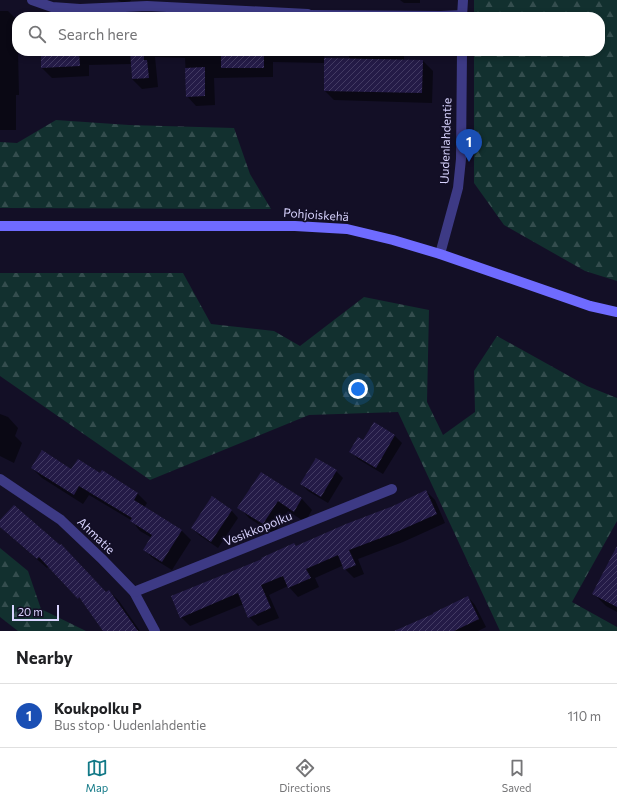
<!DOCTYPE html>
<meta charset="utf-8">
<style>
body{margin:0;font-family:Commissioner,sans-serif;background:#f6f6f6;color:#202124}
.scale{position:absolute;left:12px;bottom:10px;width:47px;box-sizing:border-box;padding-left:4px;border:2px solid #d9d4ff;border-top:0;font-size:11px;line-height:14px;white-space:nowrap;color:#d9d4ff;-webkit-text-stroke:3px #130f26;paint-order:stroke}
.you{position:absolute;left:358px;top:389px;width:14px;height:14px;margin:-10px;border:3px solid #fff;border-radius:50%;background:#1a73e8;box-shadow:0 0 0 6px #1a73e833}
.badge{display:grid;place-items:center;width:26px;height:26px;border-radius:50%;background:#127987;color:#fff;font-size:13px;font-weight:700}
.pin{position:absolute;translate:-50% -33px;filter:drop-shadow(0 1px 2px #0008)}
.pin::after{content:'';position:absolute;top:21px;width:14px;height:12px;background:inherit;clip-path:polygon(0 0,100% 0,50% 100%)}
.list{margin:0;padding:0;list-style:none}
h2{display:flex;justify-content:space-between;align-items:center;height:52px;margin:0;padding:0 16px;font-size:17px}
h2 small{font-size:13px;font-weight:400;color:#757577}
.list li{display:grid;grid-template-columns:26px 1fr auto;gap:12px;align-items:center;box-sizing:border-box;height:64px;padding:0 16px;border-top:1px solid #e0e0e0}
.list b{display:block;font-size:15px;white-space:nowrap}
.list p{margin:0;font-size:13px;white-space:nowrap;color:#757577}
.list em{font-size:13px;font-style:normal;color:#757577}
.icon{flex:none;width:22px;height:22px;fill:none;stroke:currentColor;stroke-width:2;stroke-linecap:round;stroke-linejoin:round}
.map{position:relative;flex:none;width:617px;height:631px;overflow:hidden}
.search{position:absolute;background:#fff;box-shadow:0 2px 6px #0003;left:12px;right:12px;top:12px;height:44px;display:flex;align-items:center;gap:10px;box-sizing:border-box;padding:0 14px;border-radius:16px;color:#757577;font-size:15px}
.sheet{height:116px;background:#fff}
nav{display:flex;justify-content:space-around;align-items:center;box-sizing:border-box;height:56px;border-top:1px solid #e0e0e0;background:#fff;font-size:11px;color:#757577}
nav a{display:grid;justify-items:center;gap:2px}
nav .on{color:#127987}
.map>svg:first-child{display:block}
.forest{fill:url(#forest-firs)}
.shadow{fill:#0007}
.building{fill:url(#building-hatch)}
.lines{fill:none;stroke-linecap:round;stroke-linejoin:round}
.service{stroke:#3d3a85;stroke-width:8}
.minor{stroke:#3d3a85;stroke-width:10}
.secondary{stroke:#6f6bff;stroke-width:10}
.labels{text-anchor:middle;stroke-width:3.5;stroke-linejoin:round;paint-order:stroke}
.street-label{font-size:12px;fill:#d9d4ff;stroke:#130f26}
</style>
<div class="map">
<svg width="617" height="631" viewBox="0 0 617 631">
<defs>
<pattern id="forest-firs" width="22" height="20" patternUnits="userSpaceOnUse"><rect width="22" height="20" fill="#12302f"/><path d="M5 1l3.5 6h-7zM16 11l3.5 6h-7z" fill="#344d4e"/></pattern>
<pattern id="building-hatch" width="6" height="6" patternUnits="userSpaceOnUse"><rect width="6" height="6" fill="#241b47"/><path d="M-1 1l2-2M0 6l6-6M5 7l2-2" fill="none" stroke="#433b63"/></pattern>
</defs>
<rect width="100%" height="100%" fill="#130f26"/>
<!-- forest -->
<g class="forest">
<polygon points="474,0 617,0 617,281 585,271 504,225 474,183 474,51 600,51 600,17 474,17"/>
<polygon points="56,120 129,125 234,128 250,174 271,209 0,208 0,142 17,143"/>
<polygon points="0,273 183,273 211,324 274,331 300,346 364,297 429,310 427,402 443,435 475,412 474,371 497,336 587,386 617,398 617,521 572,602 617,627 617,631 500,631 398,412 309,415 150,480 0,376"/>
<polygon points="0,548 28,571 41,609 86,631 18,631 0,617"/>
</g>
<!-- shadow -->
<g class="shadow">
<polygon points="117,0 131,0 128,5"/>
<polygon points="400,0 420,0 420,3 404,3"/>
<polygon points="0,11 8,11 17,20 17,51 18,51 19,95 16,95 16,130 0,130"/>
<polygon points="42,51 325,51 324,59 349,59 349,51 404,51 404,61 423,61 433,71 432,103 334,100 325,91 325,63 273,62 273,77 214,78 215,105 196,106 187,96 185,58 155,57 158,87 142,89 132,79 131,64 89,65 89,76 52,78 42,68"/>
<polygon points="0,414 8,417 18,428 15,436 22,443 14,463 0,456"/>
<polygon points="374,423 395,436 402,443 383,474 358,459 351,452 363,441"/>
<polygon points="32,468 72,470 101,475 137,493 147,503 144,508 181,530 191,540 172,570 154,559 144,550 152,538 140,531 131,520 89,495 83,504 42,478"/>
<polygon points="336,471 343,478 328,503 308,491 301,484"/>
<polygon points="261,473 302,499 312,510 305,522 288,511 274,534 249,518 239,507"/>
<polygon points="426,491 435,500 445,523 403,542 358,559 364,574 354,578 345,569 344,565 315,578 319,587 298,597 288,586 269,595 279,618 258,626 249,617 244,604 190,626 181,617 263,559 294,544 297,547 393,506"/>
<polygon points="231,510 238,518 218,548 199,535 192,528"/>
<polygon points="0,522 106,593 109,591 119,601 140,631 104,631 87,606 49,566 47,568 8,534 0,526"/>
<polygon points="617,548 617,612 606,606 593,593"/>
<polygon points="468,597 475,605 486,627 478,631 397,631 435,615"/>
</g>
<!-- building -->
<g class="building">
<polygon points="41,51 79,51 80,66 41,68"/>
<polygon points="130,51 144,51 144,60 147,60 149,78 132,79"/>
<rect x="221" y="51" width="43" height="17"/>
<polygon points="324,58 423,60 422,93 324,91"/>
<polygon points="205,67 205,96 186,97 185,68"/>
<polygon points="374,422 395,435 376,468 349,452 358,437 363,440"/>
<polygon points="42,450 71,469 78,459 100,473 102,470 138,493 134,500 182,530 162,562 143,550 152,535 130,521 132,518 79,486 74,495 31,468"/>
<polygon points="316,458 337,470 321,497 300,484"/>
<polygon points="261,472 302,498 294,512 278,501 263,524 237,508"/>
<polygon points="426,490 437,514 394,533 349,550 356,565 344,570 338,555 306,569 311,578 288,588 283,576 261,585 271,608 248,618 238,593 180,618 171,596 262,559 261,558 294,543 296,546 346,524 393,506"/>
<polygon points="212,496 232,510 211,542 191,528"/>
<polygon points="14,505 60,545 61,544 106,592 109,590 138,631 103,631 79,597 78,599 39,557 37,559 0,527 0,520"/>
<polygon points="617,546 617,607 592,594"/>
<polygon points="468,596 479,619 454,631 394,631 433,614 433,613"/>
</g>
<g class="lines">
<!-- service -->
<polyline class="service" points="308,14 441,15 463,14"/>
<!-- minor -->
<g class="minor">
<polyline points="32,0 52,7 80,9 147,6 308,14"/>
<polyline points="462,17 463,0"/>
<polyline points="440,254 458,188 461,159 462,51"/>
<polyline points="0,479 61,520 101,558 134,592 155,631"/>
<polyline points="134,592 392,489"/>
</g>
<!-- secondary -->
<polyline class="secondary" points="0,226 295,226 347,229 393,240 440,254 590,306 617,312"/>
</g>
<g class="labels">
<!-- street labels -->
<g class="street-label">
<text transform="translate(446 141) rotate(-88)" y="4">Uudenlahdentie</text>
<text transform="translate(316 215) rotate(4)" y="4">Pohjoiskehä</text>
<text transform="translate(258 529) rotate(-22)" y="4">Vesikkopolku</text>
<text transform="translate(96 536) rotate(44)" y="4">Ahmatie</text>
</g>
</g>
</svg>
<div class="scale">20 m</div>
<div class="you"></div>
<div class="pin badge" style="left:469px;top:162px;background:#1a4fb4">1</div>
<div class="search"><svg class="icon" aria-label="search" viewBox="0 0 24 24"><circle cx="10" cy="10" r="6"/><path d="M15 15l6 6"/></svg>Search here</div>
</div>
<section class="sheet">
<h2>Nearby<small></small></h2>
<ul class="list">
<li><span class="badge" style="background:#1a4fb4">1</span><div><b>Koukpolku P</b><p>Bus stop · Uudenlahdentie</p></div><em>110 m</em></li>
</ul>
</section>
<nav>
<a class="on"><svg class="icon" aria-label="map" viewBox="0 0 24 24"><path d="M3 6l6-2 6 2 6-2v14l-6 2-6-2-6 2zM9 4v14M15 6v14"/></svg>Map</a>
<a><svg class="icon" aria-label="directions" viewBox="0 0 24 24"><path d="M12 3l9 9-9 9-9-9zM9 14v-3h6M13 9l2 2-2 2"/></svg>Directions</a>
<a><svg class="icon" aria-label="saved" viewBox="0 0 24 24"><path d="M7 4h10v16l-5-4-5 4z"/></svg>Saved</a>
</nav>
